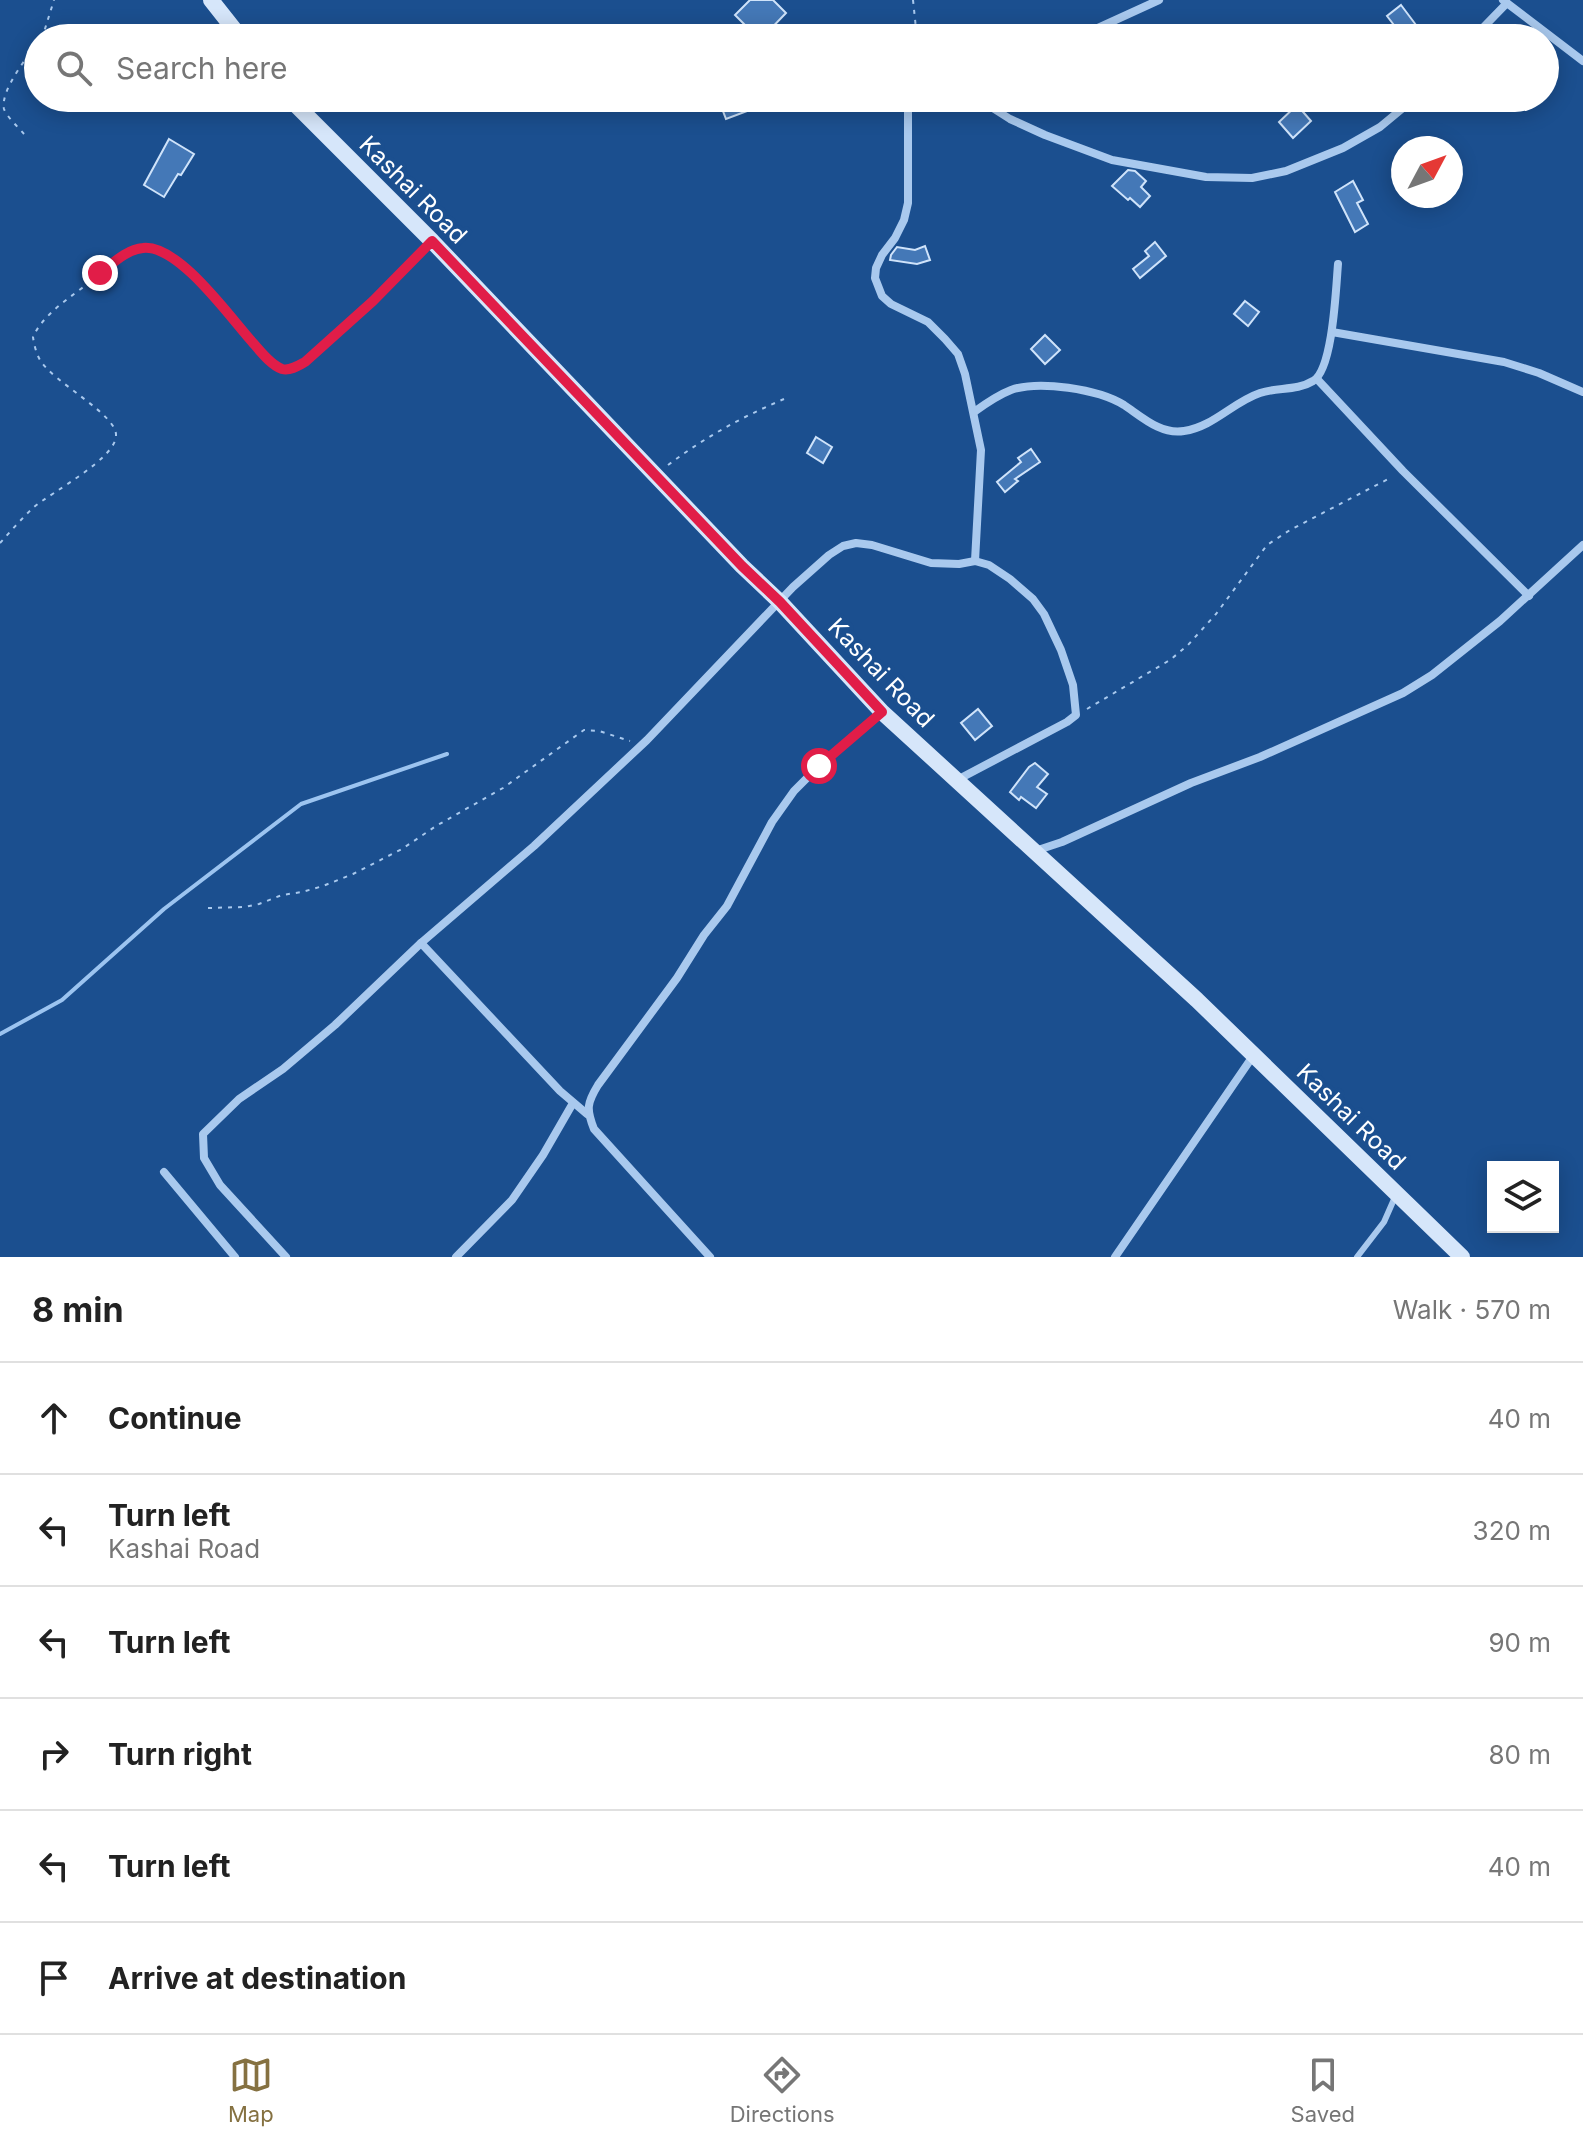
<!DOCTYPE html>
<meta charset="utf-8">
<style>
body{margin:0;font-family:Inter,sans-serif;background:#f2f2f2;color:#222}
.controls{position:absolute;right:24px;bottom:24px;display:grid;overflow:hidden;border-radius:0px;box-shadow:0 4px 20px #0003}
.controls button{width:72px;height:72px;display:grid;place-items:center;padding:0;border:0;border-bottom:2px solid #e0e0e0;background:#fff;color:#222;font:40px sans-serif}
.compass{position:absolute;left:1391px;top:136px;width:72px;height:72px;border-radius:50%;background:#fff;box-shadow:0 4px 20px #0003;rotate:49deg}
.stop{position:absolute;width:24px;height:24px;margin:-18px;border:6px solid #e11d48;border-radius:50%;background:#fff}
.stop.end{background:#e11d48;border-color:#fff;box-shadow:0 2px 8px #0008}
.list{margin:0;padding:0;list-style:none}
h2{display:flex;justify-content:space-between;align-items:center;height:104px;margin:0;padding:0 32px;font-size:34px}
h2 small{font-size:26px;font-weight:400;color:#767676}
.list li{display:grid;grid-template-columns:52px 1fr auto;gap:24px;align-items:center;box-sizing:border-box;height:112px;padding:0 32px;border-top:2px solid #e0e0e0}
.list b{display:block;font-size:30px;white-space:nowrap}
.list p{margin:0;font-size:26px;white-space:nowrap;color:#767676}
.list em{font-size:26px;font-style:normal;color:#767676}
.icon{flex:none;width:44px;height:44px;fill:none;stroke:currentColor;stroke-width:2;stroke-linecap:round;stroke-linejoin:round}
.map{position:relative;flex:none;width:1583px;height:1257px;overflow:hidden}
.search{position:absolute;background:#fff;box-shadow:0 4px 20px #0003;left:24px;right:24px;top:24px;height:88px;display:flex;align-items:center;gap:20px;box-sizing:border-box;padding:0 28px;border-radius:44px;color:#767676;font-size:30px}
.sheet{height:776px;background:#fff}
nav{display:flex;justify-content:space-around;align-items:center;box-sizing:border-box;height:112px;border-top:2px solid #e0e0e0;background:#fff;font-size:22px;color:#767676}
nav a{display:grid;justify-items:center;gap:4px}
nav .on{color:#857141}
.map>svg:first-child{display:block}
.lines{fill:none;stroke-linecap:round;stroke-linejoin:round}
.stream{stroke:#9cc4f0;stroke-width:4}
.building{fill:#4478b7;stroke:#cfe3fa;stroke-width:2}
.path{stroke:#a9c9ee;stroke-width:2;stroke-dasharray:4 6;stroke-linecap:butt}
.lane{stroke:#a9c9ee;stroke-width:6}
.street{stroke:#a9c9ee;stroke-width:8}
.secondary{stroke:#d6e6fa;stroke-width:16}
.route{stroke:#e11d48;stroke-width:10}
.labels{text-anchor:middle;stroke-width:8;stroke-linejoin:round;paint-order:stroke}
.street-label{font-size:24px;fill:#fff;stroke:#1b4f8f}
</style>
<div class="map">
<svg width="1583" height="1257" viewBox="0 0 1583 1257">
<rect width="100%" height="100%" fill="#1b4f8f"/>
<g class="lines">
<!-- stream -->
<polyline class="stream" points="0,1034 62,1000 164,909 301,804 447,754"/>
</g>
<!-- building -->
<g class="building">
<polygon points="750,0 773,0 786,13 762,38 758,38 735,15"/>
<polygon points="1401,5 1419,29 1407,38 1404,38 1387,16"/>
<polygon points="718,98 779,98 779,99 726,119"/>
<polygon points="1297,105 1311,121 1293,138 1279,122"/>
<polygon points="169,139 194,154 181,175 178,174 164,197 144,185"/>
<polygon points="1128,170 1135,171 1146,181 1141,187 1150,196 1140,207 1130,198 1128,200 1112,186"/>
<polygon points="1353,181 1363,200 1357,203 1368,224 1355,232 1335,192"/>
<polygon points="1155,242 1166,256 1140,278 1133,269 1149,256 1145,251"/>
<polygon points="925,246 930,260 917,264 890,260 891,255 897,247 915,250"/>
<polygon points="1245,301 1259,312 1248,326 1234,314"/>
<polygon points="1045,335 1060,350 1045,364 1031,349"/>
<polygon points="816,437 832,447 823,463 807,453"/>
<polygon points="1031,449 1040,462 1015,479 1018,481 1005,492 997,482 1021,462 1018,458"/>
<polygon points="978,709 992,726 975,740 961,723"/>
<polygon points="1035,763 1048,774 1037,787 1047,794 1036,808 1021,797 1019,800 1010,792 1029,767"/>
</g>
<g class="lines">
<!-- path -->
<g class="path">
<polyline points="913,0 917,38"/>
<polyline points="40,38 44,32 54,0"/>
<path d="M24,134C18,127 7,117 4,109C0,90 28,57 38,41"/>
<path d="M668,465C707,436 740,418 784,399"/>
<path d="M0,543C11,531 22,518 34,507C52,492 115,459 116,436C118,415 54,383 40,360C36,353 34,344 33,337C43,314 71,297 90,282C104,270 122,252 141,248C177,241 232,320 254,345C262,353 272,366 282,369C290,371 299,366 305,362L373,301L420,253"/>
<polyline points="1087,709 1170,660 1188,645 1216,614 1267,545 1290,530 1392,477"/>
<polyline points="208,908 244,907 259,904 282,895 302,892 323,886 353,874 402,849 436,826 503,788 584,730 599,731 630,741"/>
</g>
<!-- lane -->
<polyline class="lane" points="1357,1257 1384,1222 1395,1197"/>
<!-- street -->
<g class="street">
<polyline points="1503,0 1583,61"/>
<polyline points="1076,38 1159,0"/>
<polyline points="1473,38 1507,3"/>
<polyline points="908,98 908,203 904,220 895,238 882,255 876,268 875,278 882,296 891,304 928,322 945,339 958,354 965,374 981,450 975,561"/>
<polyline points="977,98 1010,119 1045,135 1112,160 1206,177 1252,178 1286,171 1343,148 1380,127 1415,98"/>
<polyline points="1332,332 1504,362 1539,373 1583,392"/>
<polyline points="1317,379 1403,471 1529,596"/>
<path d="M974,412C985,404 998,395 1011,390C1039,380 1098,389 1124,405C1142,417 1161,435 1184,431C1213,427 1233,402 1260,393C1277,387 1297,391 1313,381C1333,370 1336,287 1338,264"/>
<polyline points="1035,851 1062,842 1191,783 1260,757 1403,693 1432,675 1500,621 1583,545"/>
<polyline points="421,943 560,1091 587,1114"/>
<polyline points="164,1172 235,1257"/>
<polyline points="286,1257 220,1185 204,1158 203,1134 239,1099 283,1069 335,1025 421,943 534,846 647,740 793,587 829,555 843,546 856,543 872,545 931,563 959,564 975,561 989,565 1010,579 1033,599 1044,614 1061,650 1073,685 1076,715 1067,722 957,780"/>
<polyline points="456,1257 512,1200 543,1155 573,1103"/>
<path d="M710,1257L594,1129C586,1109 587,1103 598,1085L677,978L704,935L727,906L772,822L794,791L819,766L882,712"/>
<polyline points="1115,1257 1253,1056"/>
</g>
<!-- secondary -->
<g class="secondary">
<polyline points="211,0 241,38"/>
<polyline points="289,98 432,241 742,566 780,602 882,712 1197,1000 1462,1257"/>
</g>
</g>
<g class="lines">
<!-- route -->
<path class="route" d="M100,273C112,264 127,249 143,248C179,244 231,319 254,344C261,352 271,365 282,369C290,371 298,366 305,362L373,301L432,241L742,566L780,602L882,712L819,766"/>
</g>
<g class="labels">
<!-- street labels -->
<g class="street-label">
<text transform="translate(413 190) rotate(45)" y="8">Kashai Road</text>
<text transform="translate(881 673) rotate(46)" y="8">Kashai Road</text>
<text transform="translate(1351 1117) rotate(44)" y="8">Kashai Road</text>
</g>
</g>
</svg>
<div class="controls">
<button><svg class="icon" aria-label="layers" viewBox="0 0 24 24"><path d="M12 4l9 5-9 5-9-5zM3 14l9 5 9-5"/></svg></button>
</div>
<svg class="compass" viewBox="-18 -18 36 36"><path d="M0-13l5 13h-10z" fill="#e53935"/><path d="M0 13l5-13h-10z" fill="#767676"/></svg>
<div class="stop" style="left:819px;top:766px"></div>
<div class="stop end" style="left:100px;top:273px"></div>
<div class="search"><svg class="icon" aria-label="search" viewBox="0 0 24 24"><circle cx="10" cy="10" r="6"/><path d="M15 15l6 6"/></svg>Search here</div>
</div>
<section class="sheet">
<h2>8 min<small>Walk · 570 m</small></h2>
<ul class="list">
<li><svg class="icon" aria-label="ahead" viewBox="0 0 24 24"><path d="M12 20V5M6 11l6-6 6 6"/></svg><div><b>Continue</b></div><em>40 m</em></li>
<li><svg class="icon" aria-label="left" viewBox="0 0 24 24"><path d="M17 20v-9H6M10 6l-5 5 5 5"/></svg><div><b>Turn left</b><p>Kashai Road</p></div><em>320 m</em></li>
<li><svg class="icon" aria-label="left" viewBox="0 0 24 24"><path d="M17 20v-9H6M10 6l-5 5 5 5"/></svg><div><b>Turn left</b></div><em>90 m</em></li>
<li><svg class="icon" aria-label="right" viewBox="0 0 24 24"><path d="M7 20v-9h11M14 6l5 5-5 5"/></svg><div><b>Turn right</b></div><em>80 m</em></li>
<li><svg class="icon" aria-label="left" viewBox="0 0 24 24"><path d="M17 20v-9H6M10 6l-5 5 5 5"/></svg><div><b>Turn left</b></div><em>40 m</em></li>
<li><svg class="icon" aria-label="arrive" viewBox="0 0 24 24"><path d="M6 21V4h12l-3 4 3 4H6"/></svg><div><b>Arrive at destination</b></div></li>
</ul>
</section>
<nav>
<a class="on"><svg class="icon" aria-label="map" viewBox="0 0 24 24"><path d="M3 6l6-2 6 2 6-2v14l-6 2-6-2-6 2zM9 4v14M15 6v14"/></svg>Map</a>
<a><svg class="icon" aria-label="directions" viewBox="0 0 24 24"><path d="M12 3l9 9-9 9-9-9zM9 14v-3h6M13 9l2 2-2 2"/></svg>Directions</a>
<a><svg class="icon" aria-label="saved" viewBox="0 0 24 24"><path d="M7 4h10v16l-5-4-5 4z"/></svg>Saved</a>
</nav>
